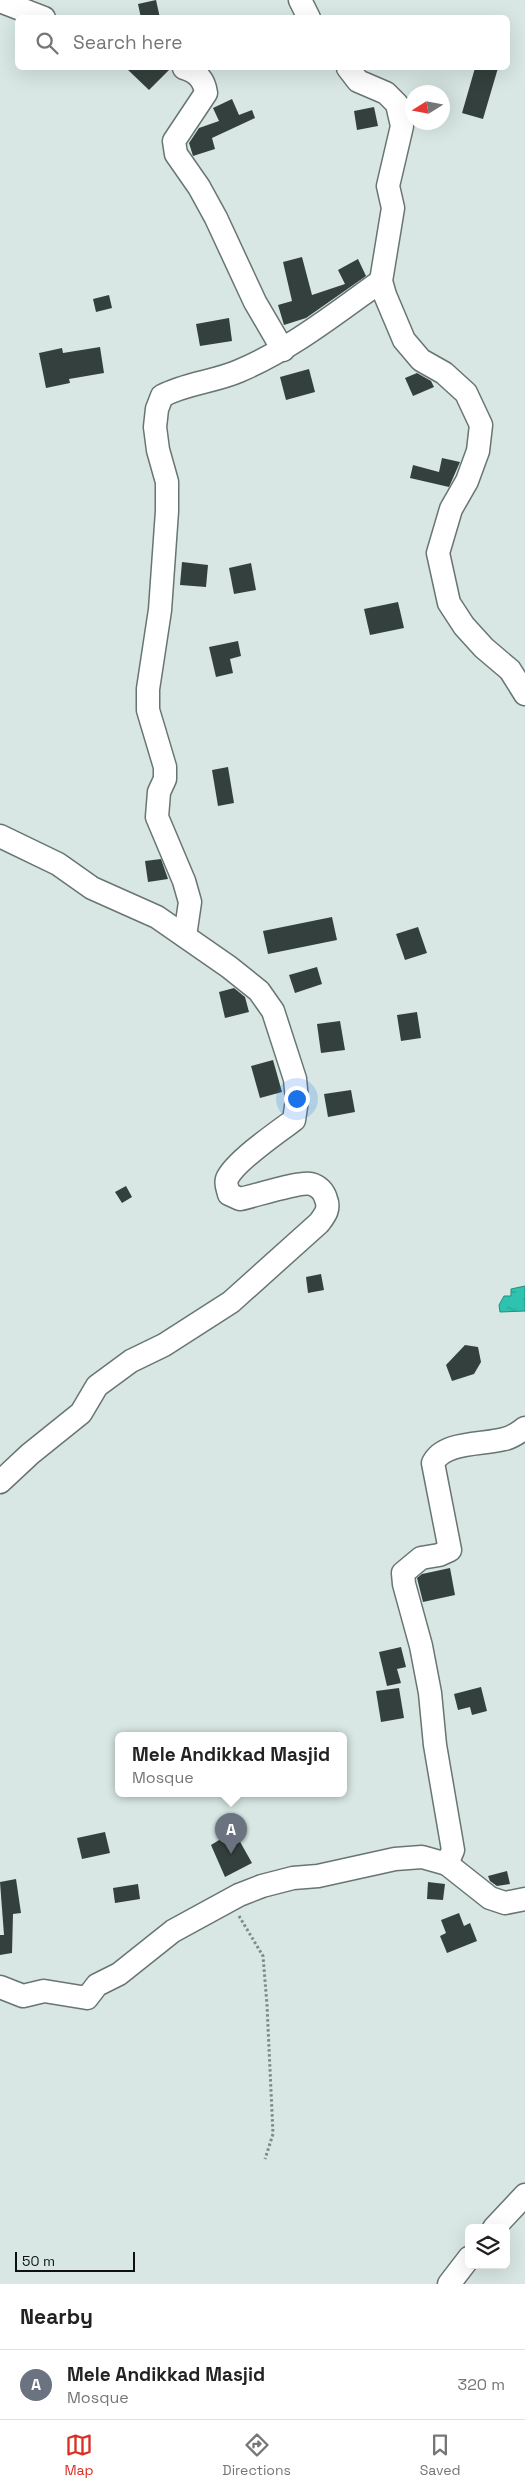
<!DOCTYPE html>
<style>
body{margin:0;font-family:"Space Grotesk",sans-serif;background:#f2f2f2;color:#222}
.controls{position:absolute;right:15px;bottom:15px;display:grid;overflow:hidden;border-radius:8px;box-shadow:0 5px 20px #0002}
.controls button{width:45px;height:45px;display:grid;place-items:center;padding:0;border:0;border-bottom:1px solid #e0e0e0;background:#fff;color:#222;font:25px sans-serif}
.compass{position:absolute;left:405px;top:85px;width:45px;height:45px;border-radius:50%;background:#fff;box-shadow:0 5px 20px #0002;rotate:259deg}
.scale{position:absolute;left:15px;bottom:12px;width:120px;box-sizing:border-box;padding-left:5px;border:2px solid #0c1110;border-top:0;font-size:14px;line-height:18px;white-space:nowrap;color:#0c1110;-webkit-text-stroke:4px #d8e7e4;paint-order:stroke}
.you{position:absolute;left:296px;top:1098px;width:18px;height:18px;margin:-12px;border:4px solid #fff;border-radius:50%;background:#1a73e8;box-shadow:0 0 0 8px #1a73e833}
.badge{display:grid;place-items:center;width:32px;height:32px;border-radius:50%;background:#d93025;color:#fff;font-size:16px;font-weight:700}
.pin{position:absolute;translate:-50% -41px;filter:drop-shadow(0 1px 2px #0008)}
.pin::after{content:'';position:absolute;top:26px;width:18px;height:15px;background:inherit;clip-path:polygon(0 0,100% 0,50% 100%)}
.popup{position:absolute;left:115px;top:1732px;width:232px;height:65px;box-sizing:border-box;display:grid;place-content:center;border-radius:8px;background:#fff;filter:drop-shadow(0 1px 4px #0005);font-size:16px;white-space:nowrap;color:#767676}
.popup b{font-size:19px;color:#222}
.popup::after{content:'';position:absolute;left:50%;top:100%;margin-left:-10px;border:10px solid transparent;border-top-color:#fff}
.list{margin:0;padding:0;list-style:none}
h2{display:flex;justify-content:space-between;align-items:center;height:65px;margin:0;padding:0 20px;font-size:21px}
h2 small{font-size:16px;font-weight:400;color:#767676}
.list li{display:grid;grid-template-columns:32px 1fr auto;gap:15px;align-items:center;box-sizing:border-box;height:70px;padding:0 20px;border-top:1px solid #e0e0e0}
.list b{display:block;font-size:19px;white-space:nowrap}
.list p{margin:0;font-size:16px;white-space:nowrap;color:#767676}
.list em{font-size:16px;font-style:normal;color:#767676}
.icon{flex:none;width:28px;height:28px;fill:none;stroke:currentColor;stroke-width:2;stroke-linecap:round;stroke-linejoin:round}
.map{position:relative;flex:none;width:525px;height:2284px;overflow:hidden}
.search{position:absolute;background:#fff;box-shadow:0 5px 20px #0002;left:15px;right:15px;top:15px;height:55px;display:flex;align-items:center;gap:12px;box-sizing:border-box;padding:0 18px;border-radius:8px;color:#767676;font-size:19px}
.sheet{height:135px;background:#fff}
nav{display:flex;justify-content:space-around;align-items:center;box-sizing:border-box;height:70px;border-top:1px solid #e0e0e0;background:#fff;font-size:14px;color:#767676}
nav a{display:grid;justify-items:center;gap:2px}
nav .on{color:#d93025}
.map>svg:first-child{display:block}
.water{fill:url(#water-ripples);stroke:#248e7f}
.building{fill:#34403d}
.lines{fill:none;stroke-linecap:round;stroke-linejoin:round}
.minor-casing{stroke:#687573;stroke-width:25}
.path{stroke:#7f8a88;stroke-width:3;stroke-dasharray:2.5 2.5;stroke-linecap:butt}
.minor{stroke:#fff;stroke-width:22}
</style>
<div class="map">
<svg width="525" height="2284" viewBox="0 0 525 2284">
<defs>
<pattern id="water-ripples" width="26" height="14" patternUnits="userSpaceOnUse" patternTransform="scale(1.25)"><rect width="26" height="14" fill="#2fc3af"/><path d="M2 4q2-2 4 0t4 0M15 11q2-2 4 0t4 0" fill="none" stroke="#29a696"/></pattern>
</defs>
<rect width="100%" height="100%" fill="#d8e7e4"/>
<!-- water -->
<polygon class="water" points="525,1286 525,1311 500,1312 499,1305 504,1296 511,1296 511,1289"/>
<!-- building -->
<g class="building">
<polygon points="156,0 160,18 141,18 138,4"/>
<polygon points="126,68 171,68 149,90"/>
<polygon points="475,68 498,68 483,119 462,113"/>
<polygon points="232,99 239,115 252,110 255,118 212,138 215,149 193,156 189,143 199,128 219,121 213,108"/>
<polygon points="374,107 378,126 357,130 354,111"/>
<polygon points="302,257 312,295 345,284 338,270 358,259 366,276 306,318 284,325 278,305 292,301 283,262"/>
<polygon points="109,295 112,308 96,312 93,299"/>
<polygon points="229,318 232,341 200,346 196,324"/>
<polygon points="100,347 104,373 69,379 70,383 46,388 39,353 62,348 63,353"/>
<polygon points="309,369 315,392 286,400 280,377"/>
<polygon points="417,373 431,381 434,387 413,396 405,378"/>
<polygon points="442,458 460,462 449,487 410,478 413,465 439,472"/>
<polygon points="182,562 208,565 206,587 180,585"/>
<polygon points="251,563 256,590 234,594 229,568"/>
<polygon points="398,602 404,628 370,635 364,609"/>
<polygon points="238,641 241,656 230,659 233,673 216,677 209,647"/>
<polygon points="228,767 234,803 218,806 212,770"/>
<polygon points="161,859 168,879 148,882 145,861"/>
<polygon points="332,917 337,940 268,954 263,931"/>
<polygon points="418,927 427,953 405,960 396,934"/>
<polygon points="317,967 322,984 295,993 289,975"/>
<polygon points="234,988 245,997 249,1012 225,1018 219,992"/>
<polygon points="417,1012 421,1038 401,1041 397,1015"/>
<polygon points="340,1021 345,1050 321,1053 317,1024"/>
<polygon points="273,1060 282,1092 260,1098 251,1066"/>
<polygon points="351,1090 355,1112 328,1117 324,1094"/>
<polygon points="126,1186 132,1197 122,1203 115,1192"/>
<polygon points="321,1274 324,1290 308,1293 306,1277"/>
<polygon points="465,1345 478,1347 481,1362 474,1374 452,1381 446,1365"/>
<polygon points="450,1568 455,1595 423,1602 417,1578 422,1574"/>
<polygon points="401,1647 406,1667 397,1669 401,1683 387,1686 379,1652"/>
<polygon points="481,1687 487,1711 472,1715 470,1707 458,1710 454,1694"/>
<polygon points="399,1688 404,1718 381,1722 376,1691"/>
<polygon points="234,1831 252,1863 225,1877 211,1845"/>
<polygon points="105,1832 110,1853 82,1859 77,1838"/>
<polygon points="507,1871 510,1884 497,1886 490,1881 488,1876"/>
<polygon points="16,1879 21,1913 13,1914 12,1953 0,1955 0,1935 4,1935 0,1882"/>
<polygon points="428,1882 445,1884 443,1900 427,1899"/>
<polygon points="138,1884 140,1899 115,1903 113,1888"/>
<polygon points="459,1913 464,1926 470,1923 477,1941 447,1953 440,1936 446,1933 441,1920"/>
</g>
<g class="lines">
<defs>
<g id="minor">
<polyline points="300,0 309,18"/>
<polyline points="0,1 44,18"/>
<path d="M184,68C197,72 204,79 206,93L174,141L176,154L199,187L216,218L255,302L283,350"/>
<polyline points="348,68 358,81 386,93 397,104 402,126 388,186 393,208 381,281 385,295 404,340 421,360 444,373 466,393 481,425 478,451 467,481 451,509 438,553 449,603 464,626 484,648 510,670 525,694"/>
<path d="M0,836L58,864L92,888L157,917L229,967L259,991L273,1011L295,1079L297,1100L294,1120C279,1131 234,1162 227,1179C225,1184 228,1189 229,1194L240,1199C255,1196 300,1181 311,1184C319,1186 324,1192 326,1199C330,1209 325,1215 319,1223L231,1302L164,1345L131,1361L97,1386L81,1413L30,1454L0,1482"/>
<path d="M185,936L190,902L184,881L157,817L159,792L165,779V767L148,710V689L160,610L167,511V482L158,450L155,427L157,409L162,396C186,383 214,382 239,371C291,349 335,314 381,281"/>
<polyline points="447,1864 490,1898 505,1903 525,1899"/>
<path d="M0,1987L23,1996L44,1991L87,1998L97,1985L119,1974L173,1931L239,1895L262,1886L293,1878L318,1876L395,1859L422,1857L447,1864L453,1850L435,1745L430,1693L421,1646L404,1584L403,1573L421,1558L439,1555L450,1550L433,1463C444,1441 483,1445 504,1439C512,1438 519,1432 525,1428"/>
<polyline points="494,2228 525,2195"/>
<polyline points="449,2284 469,2258"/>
</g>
</defs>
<!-- minor casing -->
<use href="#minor" class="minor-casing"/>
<!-- path -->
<polyline class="path" points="239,1916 263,1956 267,2005 273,2134 265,2159"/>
<!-- minor -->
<use href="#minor" class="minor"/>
</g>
</svg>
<div class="controls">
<button><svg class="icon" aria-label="layers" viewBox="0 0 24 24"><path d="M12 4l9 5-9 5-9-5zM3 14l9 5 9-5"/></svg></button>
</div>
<svg class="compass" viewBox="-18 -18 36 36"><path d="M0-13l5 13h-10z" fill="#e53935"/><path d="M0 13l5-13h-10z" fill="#767676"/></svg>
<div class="scale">50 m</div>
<div class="you"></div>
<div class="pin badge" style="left:231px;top:1854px;background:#6b7280">A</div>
<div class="popup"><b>Mele Andikkad Masjid</b>Mosque</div>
<div class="search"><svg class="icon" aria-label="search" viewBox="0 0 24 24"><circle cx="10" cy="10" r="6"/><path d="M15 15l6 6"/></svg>Search here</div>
</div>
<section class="sheet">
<h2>Nearby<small></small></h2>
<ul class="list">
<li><span class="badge" style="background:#6b7280">A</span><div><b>Mele Andikkad Masjid</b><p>Mosque</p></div><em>320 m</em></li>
</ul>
</section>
<nav>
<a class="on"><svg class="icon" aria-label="map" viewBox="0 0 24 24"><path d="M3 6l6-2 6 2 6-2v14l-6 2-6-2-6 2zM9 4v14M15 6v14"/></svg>Map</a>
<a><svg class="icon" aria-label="directions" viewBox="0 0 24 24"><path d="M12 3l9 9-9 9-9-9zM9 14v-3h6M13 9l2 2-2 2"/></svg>Directions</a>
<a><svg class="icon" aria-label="saved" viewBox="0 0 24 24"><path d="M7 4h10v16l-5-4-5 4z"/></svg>Saved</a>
</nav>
